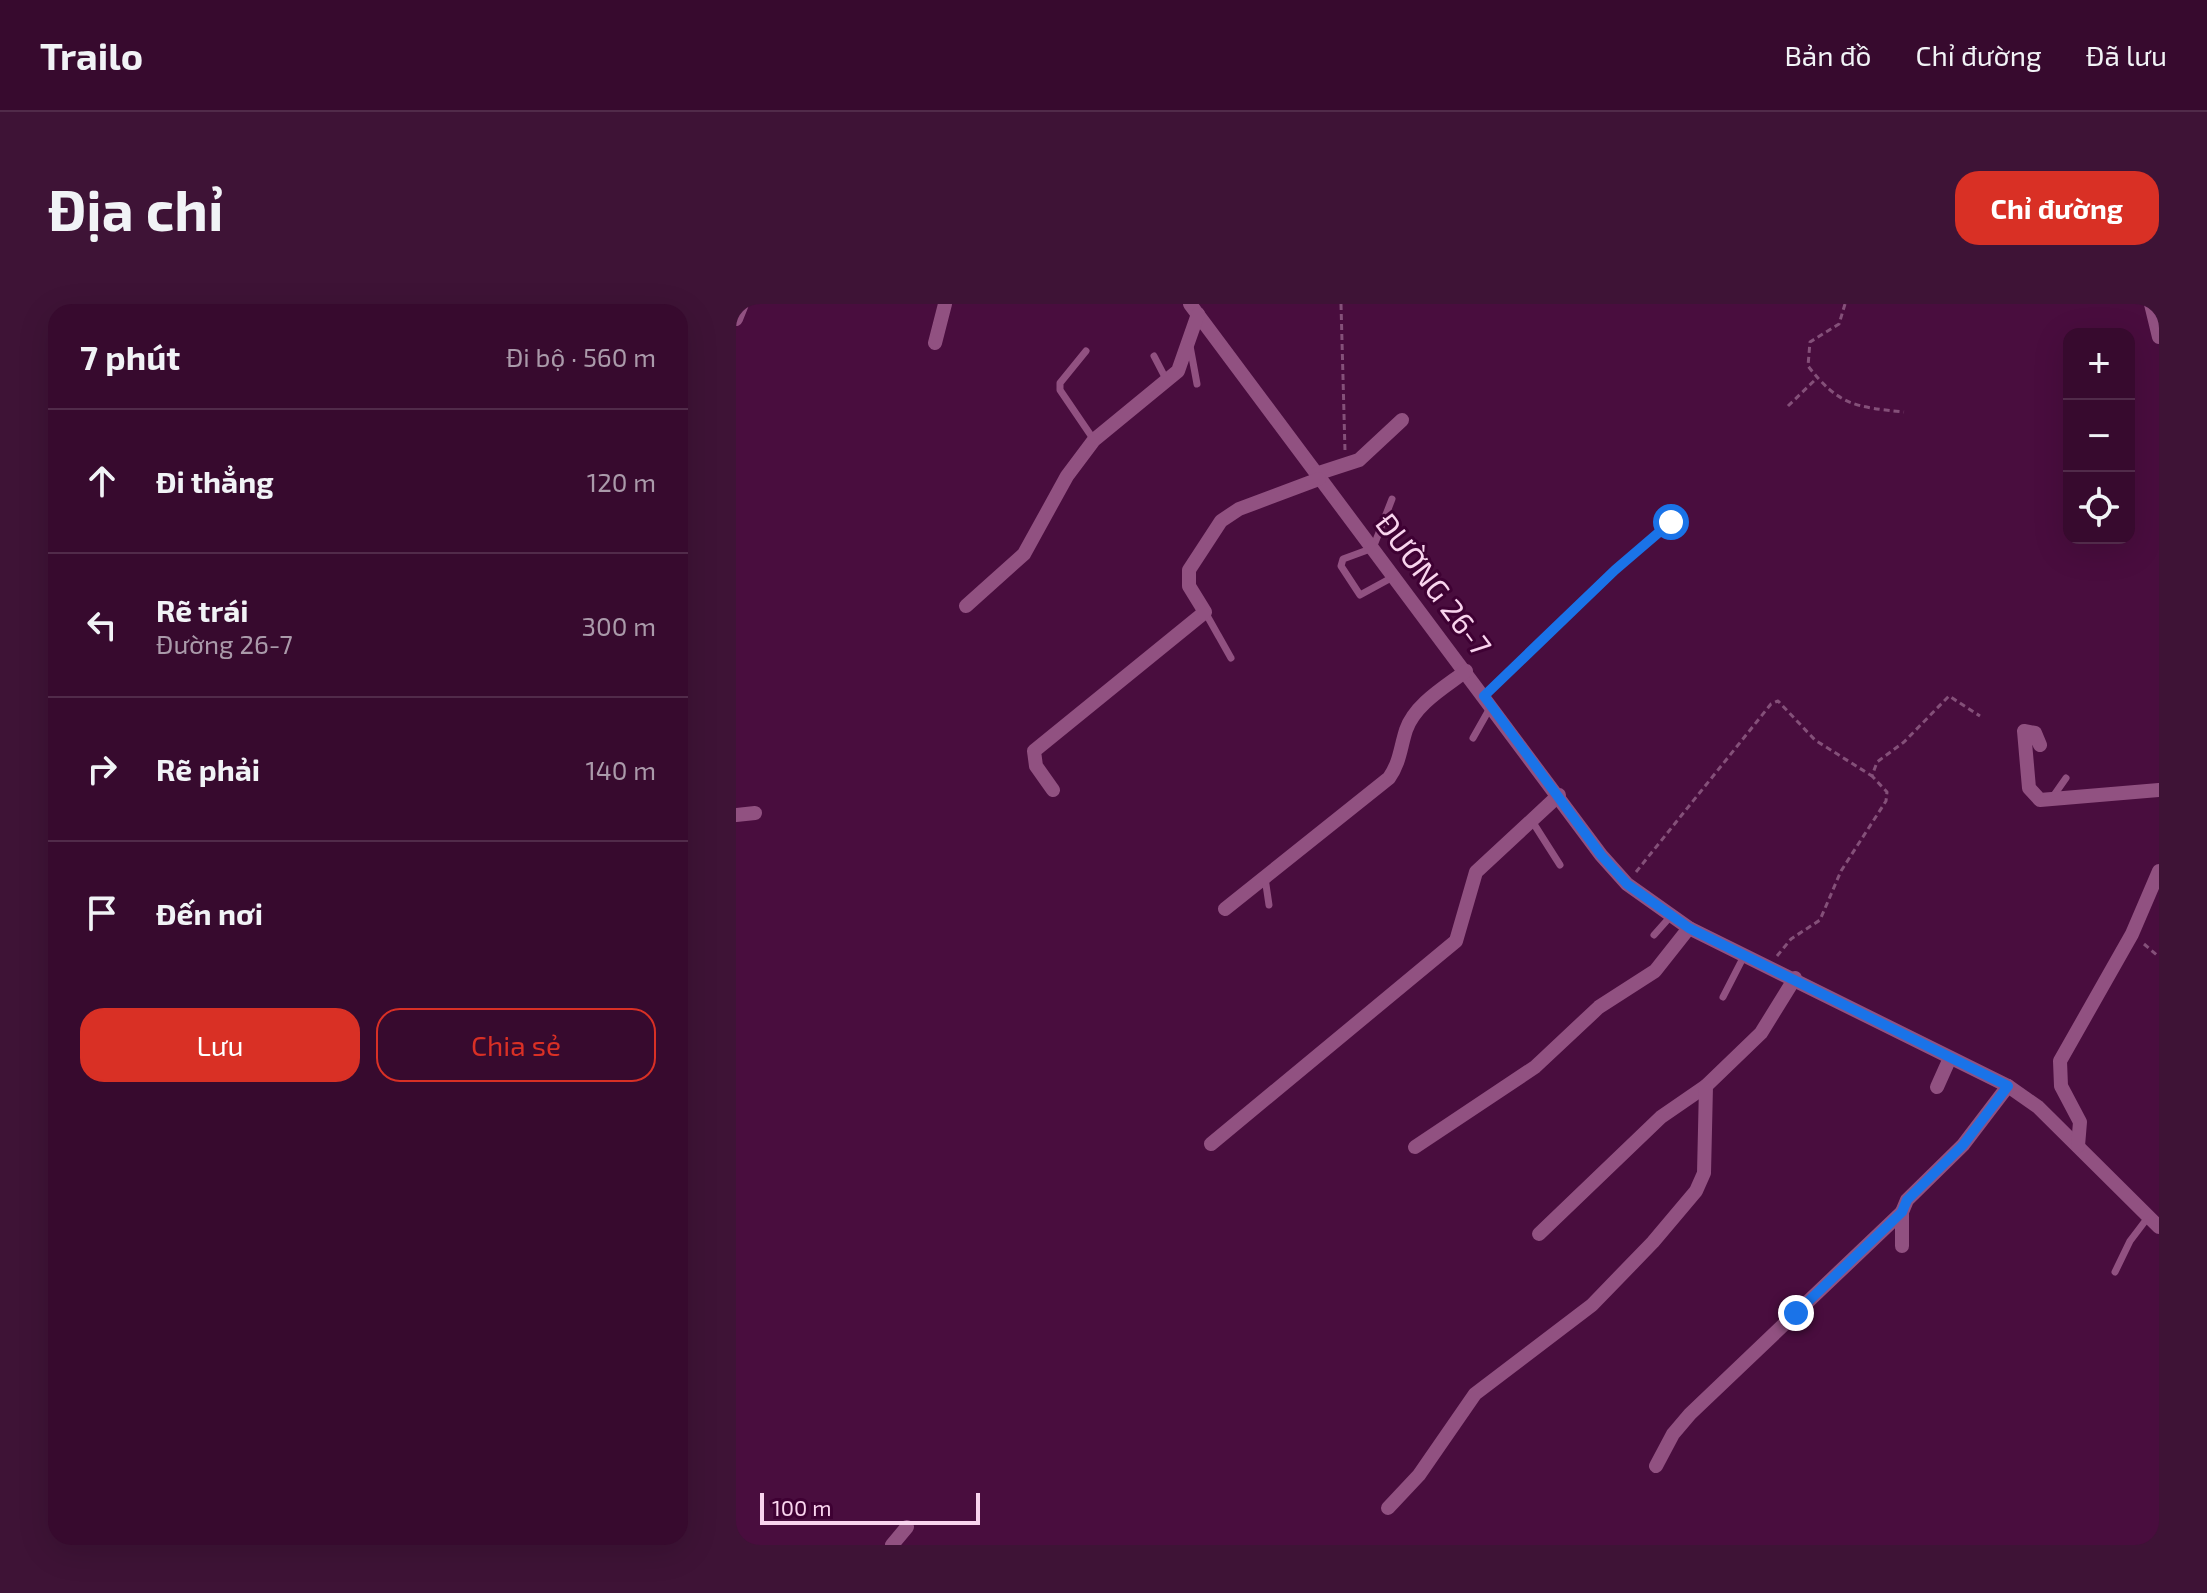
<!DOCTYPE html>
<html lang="vi">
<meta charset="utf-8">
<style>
body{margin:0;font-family:"Exo 2",sans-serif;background:#3e1336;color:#f1f3f6}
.controls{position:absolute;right:24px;top:24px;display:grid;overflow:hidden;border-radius:16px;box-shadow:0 8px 32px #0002}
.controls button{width:72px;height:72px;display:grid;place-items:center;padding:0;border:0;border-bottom:2px solid #512b4a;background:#370a2e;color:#f1f3f6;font:40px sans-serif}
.scale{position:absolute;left:24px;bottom:20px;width:220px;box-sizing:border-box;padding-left:8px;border:4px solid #f9d4ee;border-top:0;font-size:22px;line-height:28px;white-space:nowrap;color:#f9d4ee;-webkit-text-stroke:6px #3e0133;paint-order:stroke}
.stop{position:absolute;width:24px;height:24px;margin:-18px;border:6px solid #1a73e8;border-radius:50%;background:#fff}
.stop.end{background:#1a73e8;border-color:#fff;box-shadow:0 2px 8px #0008}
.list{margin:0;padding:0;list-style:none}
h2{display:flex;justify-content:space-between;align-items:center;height:104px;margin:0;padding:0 32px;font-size:34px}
h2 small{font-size:26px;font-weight:400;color:#aa9aaa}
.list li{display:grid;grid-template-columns:52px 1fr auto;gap:24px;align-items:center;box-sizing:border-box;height:144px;padding:0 32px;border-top:2px solid #512b4a}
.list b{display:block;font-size:30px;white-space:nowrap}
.list p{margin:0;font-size:26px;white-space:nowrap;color:#aa9aaa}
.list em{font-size:26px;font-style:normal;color:#aa9aaa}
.actions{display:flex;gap:16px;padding:24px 32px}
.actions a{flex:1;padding:18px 0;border:2px solid #d93025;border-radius:24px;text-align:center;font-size:28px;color:#d93025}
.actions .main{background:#d93025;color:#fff}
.icon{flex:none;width:44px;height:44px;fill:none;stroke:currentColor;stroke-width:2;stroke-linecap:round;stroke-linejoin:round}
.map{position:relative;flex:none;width:1423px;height:1241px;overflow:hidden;border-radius:24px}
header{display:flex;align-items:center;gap:48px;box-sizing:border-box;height:112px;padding:0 40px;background:#370a2e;border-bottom:2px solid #512b4a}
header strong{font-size:38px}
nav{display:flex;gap:44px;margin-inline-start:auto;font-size:28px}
.intro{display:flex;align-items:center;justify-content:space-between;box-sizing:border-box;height:192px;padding:0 48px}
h1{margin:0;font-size:56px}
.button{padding:20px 36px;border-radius:24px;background:#d93025;color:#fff;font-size:28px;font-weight:700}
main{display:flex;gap:48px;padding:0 48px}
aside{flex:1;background:#370a2e;border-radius:24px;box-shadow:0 8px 32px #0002}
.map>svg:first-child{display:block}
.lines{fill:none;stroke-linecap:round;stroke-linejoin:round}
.path{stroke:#845079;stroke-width:3;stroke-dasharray:6 4;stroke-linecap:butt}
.lane{stroke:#915181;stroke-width:7}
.street{stroke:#915181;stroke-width:14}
.route{stroke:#1a73e8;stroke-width:10}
.labels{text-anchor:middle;stroke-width:6;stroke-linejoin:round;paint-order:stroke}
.street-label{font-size:30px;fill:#f9d4ee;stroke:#3e0133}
</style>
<header>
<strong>Trailo</strong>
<nav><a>Bản đồ</a><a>Chỉ đường</a><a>Đã lưu</a></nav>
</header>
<div class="intro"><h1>Địa chỉ</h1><a class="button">Chỉ đường</a></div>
<main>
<aside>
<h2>7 phút<small>Đi bộ · 560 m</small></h2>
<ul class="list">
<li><svg class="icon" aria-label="ahead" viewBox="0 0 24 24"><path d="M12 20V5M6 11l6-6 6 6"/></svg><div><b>Đi thẳng</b></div><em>120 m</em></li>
<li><svg class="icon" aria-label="left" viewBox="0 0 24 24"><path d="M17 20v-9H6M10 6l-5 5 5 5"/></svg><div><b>Rẽ trái</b><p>Đường 26-7</p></div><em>300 m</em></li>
<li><svg class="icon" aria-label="right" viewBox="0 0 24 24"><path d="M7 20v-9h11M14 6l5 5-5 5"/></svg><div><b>Rẽ phải</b></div><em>140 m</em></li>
<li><svg class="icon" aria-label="arrive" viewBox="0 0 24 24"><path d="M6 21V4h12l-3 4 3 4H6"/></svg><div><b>Đến nơi</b></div></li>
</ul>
<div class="actions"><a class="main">Lưu</a><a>Chia sẻ</a></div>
</aside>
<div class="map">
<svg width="1423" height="1241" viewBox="0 0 1423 1241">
<rect width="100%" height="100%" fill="#490d3e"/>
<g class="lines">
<!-- path -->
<g class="path">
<polyline points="605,0 609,147"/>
<path d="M1109,0L1103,20L1074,38L1072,62C1103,102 1120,103 1168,108"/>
<polyline points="1052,102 1081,74"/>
<polyline points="900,568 1035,400 1042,397 1079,436 1136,472"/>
<polyline points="1408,640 1423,653"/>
<polyline points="1041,652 1055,635 1084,616 1105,567 1150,497 1151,488 1136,472 1141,458 1168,438 1213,392 1244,412"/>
</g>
<!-- lane -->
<g class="lane">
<polyline points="454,42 461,80"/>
<polyline points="350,47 324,79 324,86 358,136"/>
<polyline points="418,52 431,77"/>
<polyline points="656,195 637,244 607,255 605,262 624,291 657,273"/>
<polyline points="469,308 495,354"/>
<polyline points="748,392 879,266 935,218"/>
<polyline points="737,434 754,404"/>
<polyline points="1316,494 1330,474"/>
<polyline points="796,517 824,561"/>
<polyline points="529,574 533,601"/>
<polyline points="918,631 934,613"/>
<polyline points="987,693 1008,652"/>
<polyline points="1379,968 1394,937 1413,912"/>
</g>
<!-- street -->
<g class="street">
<polyline points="454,0 865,551 891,580 953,624 1272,782 1302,803 1423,923"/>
<polyline points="1415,0 1423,33"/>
<polyline points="0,15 6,0"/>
<polyline points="199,39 209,0"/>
<polyline points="580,170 623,156 666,116"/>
<polyline points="230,302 288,250 331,172 358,136 442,67 462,10"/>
<polyline points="1304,441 1299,429 1288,427 1293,484 1304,496 1423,486"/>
<polyline points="317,486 300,462 298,447 469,308 453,282 453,266 485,217 503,205 583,175"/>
<polyline points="0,511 19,509"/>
<path d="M489,605L653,474C664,458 664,445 670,426C679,400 709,383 730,367"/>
<polyline points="1201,783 1214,754"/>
<polyline points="475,840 720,637 740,568 823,491"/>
<polyline points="1342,842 1344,818 1325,782 1324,757 1396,630 1423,567"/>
<polyline points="679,843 799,763 863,703 919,667 953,624"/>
<polyline points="803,930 925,813 970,782"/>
<polyline points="1166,942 1166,908 1171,896 1227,841 1272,782"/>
<polyline points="920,1162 937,1130 954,1110 1166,908"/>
<polyline points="652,1204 683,1171 739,1090 856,1001 917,938 960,887 968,869 970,782 1025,729 1059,674"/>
<polyline points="156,1241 171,1223"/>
</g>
</g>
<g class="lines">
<!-- route -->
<polyline class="route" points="935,218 879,266 748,392 865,551 891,580 953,624 1272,782 1227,841 1171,896 1166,908 1060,1009"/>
</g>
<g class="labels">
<!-- street labels -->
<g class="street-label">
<text transform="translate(697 281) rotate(53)" y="10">ĐƯỜNG 26-7</text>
</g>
</g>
</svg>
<div class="controls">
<button>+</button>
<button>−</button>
<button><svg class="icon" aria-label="locate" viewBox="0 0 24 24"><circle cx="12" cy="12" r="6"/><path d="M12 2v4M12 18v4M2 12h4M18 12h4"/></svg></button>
</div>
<div class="scale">100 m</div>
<div class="stop" style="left:935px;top:218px"></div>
<div class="stop end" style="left:1060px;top:1009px"></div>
</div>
</main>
